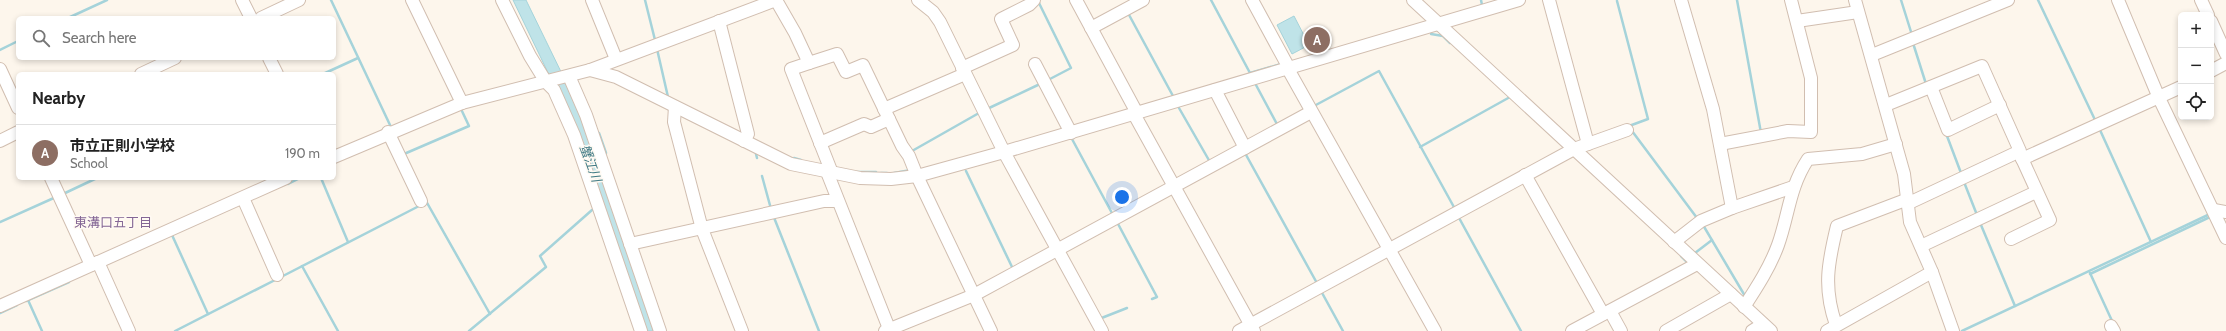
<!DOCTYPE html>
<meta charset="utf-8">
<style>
body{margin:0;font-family:Cabin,"Noto Sans JP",sans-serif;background:#f6f6f6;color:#222}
.controls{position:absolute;right:12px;top:12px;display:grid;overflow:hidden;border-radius:6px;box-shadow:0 2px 6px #0003}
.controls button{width:36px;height:36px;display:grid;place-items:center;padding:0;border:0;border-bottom:1px solid #e0e0e0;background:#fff;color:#222;font:20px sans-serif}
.you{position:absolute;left:1122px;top:197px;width:14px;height:14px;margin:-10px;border:3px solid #fff;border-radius:50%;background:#1a73e8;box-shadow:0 0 0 6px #1a73e833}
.badge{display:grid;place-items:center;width:26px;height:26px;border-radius:50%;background:#e76f51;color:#fff;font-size:13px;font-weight:700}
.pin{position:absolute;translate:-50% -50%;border:2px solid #fff;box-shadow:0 1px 4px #0006}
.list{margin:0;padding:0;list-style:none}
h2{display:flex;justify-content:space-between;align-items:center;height:52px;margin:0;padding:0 16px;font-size:17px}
h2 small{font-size:13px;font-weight:400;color:#767676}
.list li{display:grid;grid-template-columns:26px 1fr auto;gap:12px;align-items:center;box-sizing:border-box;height:56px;padding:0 16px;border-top:1px solid #e0e0e0}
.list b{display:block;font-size:15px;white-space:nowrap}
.list p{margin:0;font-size:13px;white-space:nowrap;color:#767676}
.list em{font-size:13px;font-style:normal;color:#767676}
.icon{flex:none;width:22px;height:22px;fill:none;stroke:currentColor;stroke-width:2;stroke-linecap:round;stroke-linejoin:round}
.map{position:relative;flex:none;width:2226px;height:331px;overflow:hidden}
.search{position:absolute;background:#fff;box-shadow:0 2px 6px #0003;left:16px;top:16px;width:320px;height:44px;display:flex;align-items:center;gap:10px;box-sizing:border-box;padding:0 14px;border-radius:6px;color:#767676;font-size:15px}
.panel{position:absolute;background:#fff;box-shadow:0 2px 6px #0003;left:16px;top:72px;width:320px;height:108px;border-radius:6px}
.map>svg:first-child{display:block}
.water{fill:#bfe3e8;stroke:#a5d3da}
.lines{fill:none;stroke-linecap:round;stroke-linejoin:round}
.stream{stroke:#a5d3da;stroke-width:2.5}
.minor-casing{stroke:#d1beb0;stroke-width:14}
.minor{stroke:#fff;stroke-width:12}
.labels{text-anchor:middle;stroke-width:3;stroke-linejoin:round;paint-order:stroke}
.water-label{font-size:13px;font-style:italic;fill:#437c86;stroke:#fffaf3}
.neighbourhood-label{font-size:13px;fill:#846695;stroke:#fffaf3}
</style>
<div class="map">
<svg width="2226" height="331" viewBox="0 0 2226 331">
<rect width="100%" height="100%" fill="#fdf6ec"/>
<!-- water -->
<g class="water">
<polygon points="513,0 526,0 585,121 657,331 644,331 554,85"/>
<polygon points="1294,16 1309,45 1292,54 1277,25"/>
</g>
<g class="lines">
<!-- stream -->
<g class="stream">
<polyline points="331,0 390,125"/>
<polyline points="645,0 655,40"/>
<polyline points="1211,0 1250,73"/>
<polyline points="1481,0 1482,5"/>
<polyline points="1737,0 1761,133"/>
<polyline points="1901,0 1912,35"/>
<polyline points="2038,0 2096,122"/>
<polyline points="1038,1 1071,68 1048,80"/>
<polyline points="1617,1 1648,119 1629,126"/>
<polyline points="1128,13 1173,96"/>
<polyline points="68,18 107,0"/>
<polyline points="1431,34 1443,36 1450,43"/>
<polyline points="1913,43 1926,84"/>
<polyline points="657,49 668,97 670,98"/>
<polyline points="0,50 18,41"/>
<polyline points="1250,73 1281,64"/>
<polyline points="323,74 358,58"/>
<polyline points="1256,85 1278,126"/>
<polyline points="1313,105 1314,106 1379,71 1455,209"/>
<polyline points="1179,108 1210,162"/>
<polyline points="987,109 1040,84"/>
<polyline points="2100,130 2151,242"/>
<polyline points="1632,131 1697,218"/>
<polyline points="599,133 606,153"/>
<polyline points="1947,136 1961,173"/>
<polyline points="1072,139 1113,215"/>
<polyline points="1420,147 1510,97"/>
<polyline points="912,151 979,113"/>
<polyline points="1245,153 1318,285"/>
<polyline points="404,154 469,126 461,109"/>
<polyline points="756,154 757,158"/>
<polyline points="794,158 801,160"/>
<polyline points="966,171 1013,269"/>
<polyline points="857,172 876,172"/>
<polyline points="881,173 887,173"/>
<polyline points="894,173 911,170"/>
<polyline points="762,176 771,209"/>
<polyline points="321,178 348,242"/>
<polyline points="1964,182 1977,215"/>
<polyline points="288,184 300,178"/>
<polyline points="63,194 97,178"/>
<polyline points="426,201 490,314"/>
<polyline points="773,215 819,331"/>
<polyline points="1458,216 1521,331"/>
<polyline points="0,222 56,197"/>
<polyline points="1117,222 1157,297 1152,299"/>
<polyline points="1703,225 1745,296"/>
<polyline points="1981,225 2015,306"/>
<polyline points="172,235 208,314"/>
<polyline points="1695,253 1712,240"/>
<polyline points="1681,256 1689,264"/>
<polyline points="302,266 338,331"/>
<polyline points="2090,273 2113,323"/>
<polyline points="2090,274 2212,216"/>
<polyline points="281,277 421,205"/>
<polyline points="1321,291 1343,331"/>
<polyline points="28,300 42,331"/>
<polyline points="26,301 69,282"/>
<polyline points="0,313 17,305"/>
<polyline points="1099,319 1127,308"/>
<polyline points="175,331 277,279"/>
<polyline points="469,331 546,267 540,256 592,210"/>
<polyline points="1962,331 2210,214"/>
</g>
<defs>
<g id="minor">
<polyline points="242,0 251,18"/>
<polyline points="412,0 462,103"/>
<polyline points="502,0 530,56 546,82 554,90 574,135 641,331"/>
<polyline points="592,0 616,59"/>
<polyline points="776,0 795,33 809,63 791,69 832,173"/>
<polyline points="918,0 933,12 940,22 1004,152 1102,331"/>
<polyline points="1076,0 1137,113"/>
<polyline points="1252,0 1289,68"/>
<polyline points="1413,0 1771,331"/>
<polyline points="1549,0 1588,144"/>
<polyline points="1681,0 1713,109 1732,208"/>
<polyline points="2118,0 2159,98 2226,238"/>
<polyline points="2201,0 2208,15"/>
<polyline points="261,18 299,0"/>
<polyline points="719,21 748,134 744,141"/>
<polyline points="1797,21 1858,12"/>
<polyline points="2211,21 2226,54"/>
<polyline points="1091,28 1143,0"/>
<polyline points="1872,55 2008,0"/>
<polyline points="269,58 277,74"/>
<polyline points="809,63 837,54 846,72 863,65 902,146 909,156 917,176 991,331"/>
<polyline points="1035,64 1071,133"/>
<polyline points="962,68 1013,45 1001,19 1029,5 1034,0"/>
<polyline points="0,69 18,108"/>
<polyline points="1288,69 1435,331"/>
<polyline points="590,70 616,77 791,164 860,178 891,179 917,176 1004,152 1519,0"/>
<polyline points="2211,71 2226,63"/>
<polyline points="141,74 175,58"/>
<polyline points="569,76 586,115 660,331"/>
<polyline points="1931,87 1948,130 2000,105"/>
<polyline points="1215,90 1245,148"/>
<polyline points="1886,105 1982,66 2020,151 1909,203"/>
<polyline points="675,107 674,122 702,229 742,331"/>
<polyline points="884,109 965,74"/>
<polyline points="1134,114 1254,331"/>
<polyline points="388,132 421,201"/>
<polyline points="0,141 18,132"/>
<polyline points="820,143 864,124 871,127 889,119"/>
<polyline points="1720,144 1788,131 1811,132 1811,78 1791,0"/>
<polyline points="334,157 462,103 590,70 776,0"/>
<polyline points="2022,159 2181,87"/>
<polyline points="827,172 890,331"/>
<polyline points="1525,175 1603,314"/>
<polyline points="51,178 91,265"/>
<polyline points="243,198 277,275"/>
<polyline points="2214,210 2226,212"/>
<polyline points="2011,239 2050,220 2019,152"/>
<polyline points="1674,242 1701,221 1732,208 1793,187"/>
<polyline points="630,244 824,201 838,201"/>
<polyline points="1921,246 2036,192"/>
<polyline points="98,262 129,331"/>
<polyline points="1932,272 1953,331"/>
<polyline points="0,306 286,178"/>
<path d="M1744,307C1757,287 1770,267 1778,245C1789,214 1789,188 1808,159L1862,154L1896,144"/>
<polyline points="1610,311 1621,331"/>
<path d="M1836,325C1823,288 1828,263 1837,226L1908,199"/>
<polyline points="2111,326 2114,331"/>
<polyline points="885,331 974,295 1311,112"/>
<polyline points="1239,331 1574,149 1627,130"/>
<polyline points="1572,331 1697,264"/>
<polyline points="1666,331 1731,294"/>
<polyline points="1752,331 1763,324"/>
<polyline points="1827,331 1932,272 1910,222 1904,174 1855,0"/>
</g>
</defs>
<!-- minor casing -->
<use href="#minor" class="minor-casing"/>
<!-- minor -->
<use href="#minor" class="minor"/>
</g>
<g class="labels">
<!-- water labels -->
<g class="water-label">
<text transform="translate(591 163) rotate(70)" y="5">蟹江川</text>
</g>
<!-- neighbourhood labels -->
<g class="neighbourhood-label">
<text x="113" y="227">東溝口五丁目</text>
</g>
</g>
</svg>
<div class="controls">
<button>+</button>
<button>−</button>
<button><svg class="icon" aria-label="locate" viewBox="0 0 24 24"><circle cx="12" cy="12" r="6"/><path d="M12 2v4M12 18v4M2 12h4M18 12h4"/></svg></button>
</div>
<div class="you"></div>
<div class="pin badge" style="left:1317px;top:40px;background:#8d6e63">A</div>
<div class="search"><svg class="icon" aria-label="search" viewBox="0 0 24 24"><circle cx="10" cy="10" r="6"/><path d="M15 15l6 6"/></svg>Search here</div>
<section class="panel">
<h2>Nearby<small></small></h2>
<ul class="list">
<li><span class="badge" style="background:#8d6e63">A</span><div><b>市立正則小学校</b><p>School</p></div><em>190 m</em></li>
</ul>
</section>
</div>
